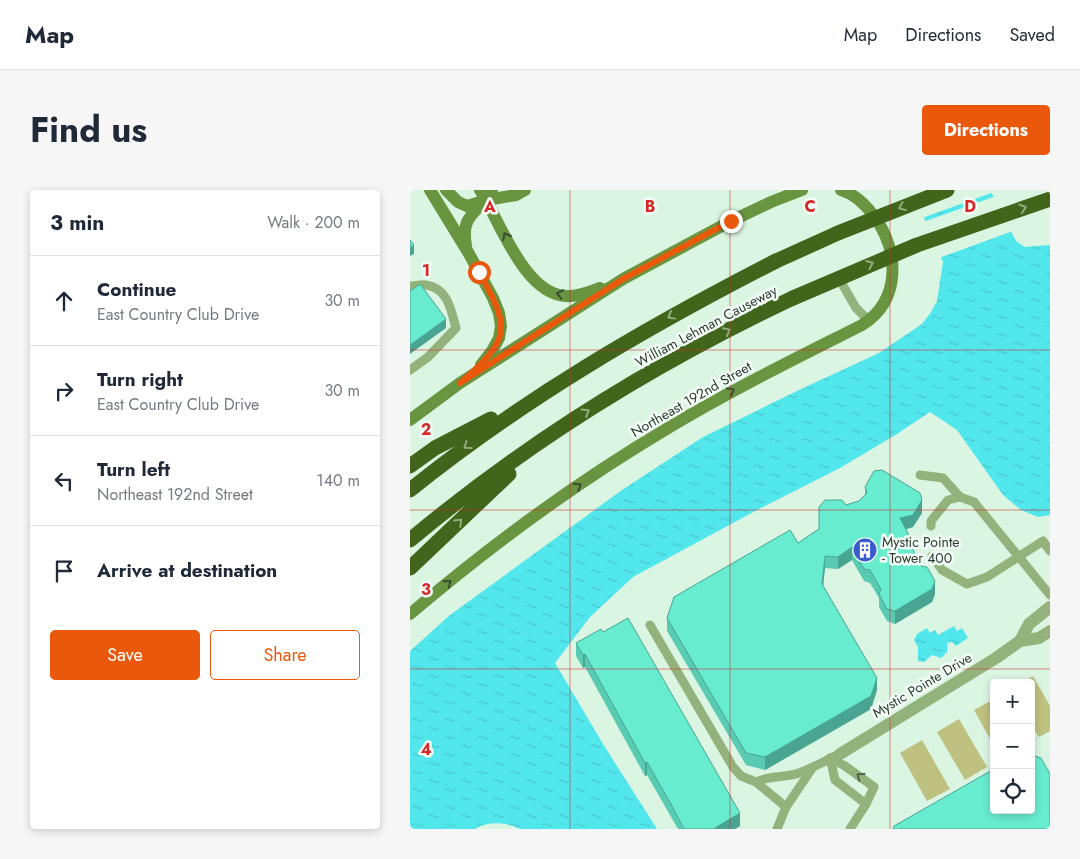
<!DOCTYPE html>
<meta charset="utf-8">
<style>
body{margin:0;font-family:Jost,sans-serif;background:#f6f6f7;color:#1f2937}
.controls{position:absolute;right:15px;bottom:15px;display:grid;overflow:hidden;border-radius:5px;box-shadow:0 2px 8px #0003}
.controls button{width:45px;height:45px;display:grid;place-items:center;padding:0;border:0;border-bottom:1px solid #e0e1e3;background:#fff;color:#1f2937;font:25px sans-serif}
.stop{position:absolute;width:15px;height:15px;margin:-11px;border:4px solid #ea580c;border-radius:50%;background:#fff}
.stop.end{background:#ea580c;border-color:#fff;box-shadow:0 1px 5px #0008}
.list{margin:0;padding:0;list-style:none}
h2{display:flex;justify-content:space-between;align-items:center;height:65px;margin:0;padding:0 20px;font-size:21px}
h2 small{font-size:16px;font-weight:400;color:#747a83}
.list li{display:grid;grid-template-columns:32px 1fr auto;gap:15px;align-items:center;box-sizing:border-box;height:90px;padding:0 20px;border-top:1px solid #e0e1e3}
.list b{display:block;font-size:19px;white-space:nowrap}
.list p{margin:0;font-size:16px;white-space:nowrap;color:#747a83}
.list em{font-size:16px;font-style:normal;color:#747a83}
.actions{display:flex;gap:10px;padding:15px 20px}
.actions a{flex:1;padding:11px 0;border:1px solid #ea580c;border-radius:5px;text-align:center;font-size:18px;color:#ea580c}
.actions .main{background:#ea580c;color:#fff}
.icon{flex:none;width:28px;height:28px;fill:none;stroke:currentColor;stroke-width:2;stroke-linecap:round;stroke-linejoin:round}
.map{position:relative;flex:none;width:640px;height:639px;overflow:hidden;border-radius:5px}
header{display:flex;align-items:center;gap:30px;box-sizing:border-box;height:70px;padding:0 25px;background:#fff;border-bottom:1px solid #e0e1e3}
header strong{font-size:24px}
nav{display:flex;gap:28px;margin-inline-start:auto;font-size:18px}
.intro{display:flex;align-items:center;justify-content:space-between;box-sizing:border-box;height:120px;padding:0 30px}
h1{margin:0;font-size:35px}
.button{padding:12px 22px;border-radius:5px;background:#ea580c;color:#fff;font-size:18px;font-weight:700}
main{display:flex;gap:30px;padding:0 30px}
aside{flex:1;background:#fff;border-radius:5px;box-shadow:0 2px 8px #0003}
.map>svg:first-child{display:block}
.grass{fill:#bfc180}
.water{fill:url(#water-ripples)}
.pier{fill:#daf5e2}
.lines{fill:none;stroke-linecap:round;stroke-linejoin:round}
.lane{stroke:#94b37c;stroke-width:9}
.street{stroke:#94b37c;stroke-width:12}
.secondary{stroke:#699540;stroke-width:12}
.highway{stroke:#41651b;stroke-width:15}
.highway-bridge{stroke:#41651b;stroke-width:15}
.wall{fill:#59cbb3}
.shaded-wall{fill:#49a592}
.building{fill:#68ecd0;stroke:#49a592}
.oneway{stroke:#91aa7e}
.oneway2{stroke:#3b4b35}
.oneway3{stroke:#52644c}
.route{stroke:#ea580c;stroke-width:6}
.grid{fill:none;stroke:#d62828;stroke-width:1;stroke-opacity:0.55}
.labels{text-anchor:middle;stroke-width:5;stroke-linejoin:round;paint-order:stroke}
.street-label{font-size:14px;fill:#2f3932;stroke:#f3fef6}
.poi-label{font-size:14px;fill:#2f3932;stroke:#f3fef6;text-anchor:start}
.grid-label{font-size:16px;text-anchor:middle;font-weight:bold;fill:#d62828;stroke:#f3fef6;stroke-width:5;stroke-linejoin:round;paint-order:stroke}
</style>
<header>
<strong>Map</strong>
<nav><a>Map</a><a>Directions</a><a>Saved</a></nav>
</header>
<div class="intro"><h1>Find us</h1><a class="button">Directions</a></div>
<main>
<aside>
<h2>3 min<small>Walk · 200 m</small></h2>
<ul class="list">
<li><svg class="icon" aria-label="ahead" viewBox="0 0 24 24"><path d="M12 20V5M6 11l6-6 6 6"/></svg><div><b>Continue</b><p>East Country Club Drive</p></div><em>30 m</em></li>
<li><svg class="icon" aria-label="right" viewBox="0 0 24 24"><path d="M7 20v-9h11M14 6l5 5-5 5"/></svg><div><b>Turn right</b><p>East Country Club Drive</p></div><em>30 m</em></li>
<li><svg class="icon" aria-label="left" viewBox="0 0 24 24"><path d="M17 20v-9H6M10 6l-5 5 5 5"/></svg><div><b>Turn left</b><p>Northeast 192nd Street</p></div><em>140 m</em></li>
<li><svg class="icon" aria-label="arrive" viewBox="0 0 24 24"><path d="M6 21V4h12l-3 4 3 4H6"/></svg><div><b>Arrive at destination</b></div></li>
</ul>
<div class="actions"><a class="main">Save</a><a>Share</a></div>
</aside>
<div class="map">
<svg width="640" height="639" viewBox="0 0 640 639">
<defs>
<pattern id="water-ripples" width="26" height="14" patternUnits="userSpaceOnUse" patternTransform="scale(1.25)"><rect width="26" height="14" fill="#52e6ed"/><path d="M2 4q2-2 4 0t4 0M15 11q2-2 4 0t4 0" fill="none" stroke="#48c6cc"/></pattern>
</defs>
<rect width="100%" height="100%" fill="#daf5e2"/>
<!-- grass -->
<g class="grass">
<polygon points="623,486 640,516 640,541 629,547 621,535 621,493 612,493"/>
<polygon points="584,509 584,556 564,520"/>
<polygon points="549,529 577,577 555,590 527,542"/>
<polygon points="512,550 540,599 517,611 490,563"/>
</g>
<!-- water -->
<g class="water">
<path d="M502,0H580L606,51L615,57L640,55V325L628,327L611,320L593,305L547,240L520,222L487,244L430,278L347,320L223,387L180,427L145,473L193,554L247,639H110C96,632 79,631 65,639H0V461L40,425L212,300L293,247L389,200L469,163L512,134L521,122L527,111L533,72Z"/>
<polygon points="544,436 547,441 552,438 558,448 546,456 542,452 537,453 537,462 531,468 522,465 514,472 508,471 508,457 504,450 507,444 517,438 520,443 525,440 528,445"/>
</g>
<!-- pier -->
<g class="pier">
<polygon points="500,0 583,0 584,2 512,28"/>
<polygon points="586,6 603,41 529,68 513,32"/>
</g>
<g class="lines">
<!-- lane -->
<g class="lane">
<polyline points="431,92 446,118 459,131"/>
<path d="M0,96C5,96 11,94 16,95C38,98 41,120 46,138L18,167L0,180"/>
<polyline points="510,285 533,288 550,307 564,312 640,405"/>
<polyline points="521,336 521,331 538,310 550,307"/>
<polyline points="522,366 532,380 557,394 577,387 633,351 640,361"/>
<polyline points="240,435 323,577 331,586 346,592"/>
<polyline points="420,568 435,576 464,597 456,614 440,639"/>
<polyline points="420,568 425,590 456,614"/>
<path d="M376,617L346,592C359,585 376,588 389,583C403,578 416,570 430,564"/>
<polyline points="367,639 376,617 403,577"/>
</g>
<!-- street -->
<g class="street">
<polyline points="610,451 619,434 640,417"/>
<polyline points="430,564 586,468 610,451 629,448 640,441"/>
</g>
<!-- secondary -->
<g class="secondary">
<polyline points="20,0 58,62 83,108 89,123 91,136 89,148 82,161 71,175"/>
<polyline points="36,0 48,12 57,16 77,10 106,5 115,0"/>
<path d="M70,0C90,31 114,104 156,106C168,107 179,102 190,98"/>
<path d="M56,55C50,23 69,24 82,0"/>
<polyline points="0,230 50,193 213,89 321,31 361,12 392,0"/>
<path d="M0,424C81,355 167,292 258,238C321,200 387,168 452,135C492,110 489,60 464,26C455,14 445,4 431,0"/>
</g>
<!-- highway -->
<g class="highway">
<polyline points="0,276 25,258 81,229"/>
<path d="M0,300C113,209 237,137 366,71"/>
<path d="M0,350C116,253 247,172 383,108"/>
<polyline points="0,378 99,284"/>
</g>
<!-- highway-bridge -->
<g class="highway-bridge">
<polyline points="366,71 428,43 537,0"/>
<polyline points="383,108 507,55 640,9"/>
</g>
</g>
<!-- wall -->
<g class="wall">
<polygon points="455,297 512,323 503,337 496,339 502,359 525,404 522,412 485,434 477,431 469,417 469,408 460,393 454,391 442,370 428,379 415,378 413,396 467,500 461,519 355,580 336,575 257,441 257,428 388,353 409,339 436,315 449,311 455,305"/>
<polygon points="166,453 330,636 325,639 268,639 237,585 235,586 175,477 173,478 166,466"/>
</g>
<!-- shaded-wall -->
<g class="shaded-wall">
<polygon points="4,55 4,64 0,66 0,58"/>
<polygon points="36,129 36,138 0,164 0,155"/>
<polygon points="512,310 512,323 503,337 490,341 490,328"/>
<polygon points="442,357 442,370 428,379 428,367"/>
<polygon points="415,366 415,378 412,406 412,394"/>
<polygon points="525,391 525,404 522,412 485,434 485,421"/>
<polygon points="175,464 175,477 173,478 173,465"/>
<polygon points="467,488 467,500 461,519 355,580 355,567"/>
<polygon points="237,572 237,585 235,586 235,573"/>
<polygon points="330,623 330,636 325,639 305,639 305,638"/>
</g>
<!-- building -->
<g class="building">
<polygon points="0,50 4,55 0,58"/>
<polygon points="10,94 36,129 0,155 0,101"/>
<polygon points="472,280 510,303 512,310 503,325 490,328 502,351 501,356 511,376 517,377 525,391 522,399 485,421 477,419 469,404 471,399 460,380 454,379 442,357 428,367 415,366 412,394 467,488 461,506 355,567 336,563 257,428 264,407 380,340 388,353 409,339 409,317 415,310 432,310 436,315 449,311 457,303 455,297 464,281"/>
<polygon points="218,428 330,623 305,638 306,639 274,639 262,616 237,572 235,573 175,464 173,465 166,453 191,439 193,442"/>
<polygon points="621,565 631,568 640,584 640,639 483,639 484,636 584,579 584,620 621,620"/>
</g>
<!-- one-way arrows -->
<defs><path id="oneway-chevron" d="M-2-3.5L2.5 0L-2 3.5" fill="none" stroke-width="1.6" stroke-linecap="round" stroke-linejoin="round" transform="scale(1.25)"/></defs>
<g class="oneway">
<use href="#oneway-chevron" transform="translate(492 17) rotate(158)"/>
<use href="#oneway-chevron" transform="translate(613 18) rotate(-18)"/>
<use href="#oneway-chevron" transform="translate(460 74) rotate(-23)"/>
<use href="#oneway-chevron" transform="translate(261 126) rotate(151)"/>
<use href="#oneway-chevron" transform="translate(317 141) rotate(-28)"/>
<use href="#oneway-chevron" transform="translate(176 222) rotate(-32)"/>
<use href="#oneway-chevron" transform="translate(57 256) rotate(144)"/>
<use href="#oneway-chevron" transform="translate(49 332) rotate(-44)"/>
</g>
<g class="oneway2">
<use href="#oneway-chevron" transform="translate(96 46) rotate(-118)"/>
<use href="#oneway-chevron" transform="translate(150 104) rotate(-168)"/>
<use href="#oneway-chevron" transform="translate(321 201) rotate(-29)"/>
<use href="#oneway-chevron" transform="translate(168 296) rotate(-34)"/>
<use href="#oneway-chevron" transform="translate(38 393) rotate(-39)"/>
</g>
<use class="oneway3" href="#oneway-chevron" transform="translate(450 586) rotate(-144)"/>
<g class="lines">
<!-- route -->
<path class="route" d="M69,82C101,139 101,149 50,193L213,89L321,31"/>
</g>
<!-- grid -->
<path class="grid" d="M160,0V639M320,0V639M480,0V639M0,160H640M0,320H640M0,479H640"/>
<!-- icons -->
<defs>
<symbol id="building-disc" viewBox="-11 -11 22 22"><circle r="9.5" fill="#385ccd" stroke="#f3fef6"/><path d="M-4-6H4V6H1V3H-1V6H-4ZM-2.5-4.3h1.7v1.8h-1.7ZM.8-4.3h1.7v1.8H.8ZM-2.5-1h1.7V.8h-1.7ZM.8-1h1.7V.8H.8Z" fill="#fff"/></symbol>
</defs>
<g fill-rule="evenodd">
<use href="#building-disc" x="441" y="346" width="28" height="28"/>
</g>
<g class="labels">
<!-- street labels -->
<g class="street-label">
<text transform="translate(296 136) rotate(-28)" y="5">William Lehman Causeway</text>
<text transform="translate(281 209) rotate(-30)" y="5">Northeast 192nd Street</text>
<text transform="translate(512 495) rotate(-31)" y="5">Mystic Pointe Drive</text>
</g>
<!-- poi labels -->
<g class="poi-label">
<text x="472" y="357">Mystic Pointe<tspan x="472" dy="16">- Tower 400</tspan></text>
</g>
</g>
<g class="grid-label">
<text x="80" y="22">A</text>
<text x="240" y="22">B</text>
<text x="400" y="22">C</text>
<text x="560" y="22">D</text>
<text x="16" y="86">1</text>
<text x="16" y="245">2</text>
<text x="16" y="405">3</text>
<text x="16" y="565">4</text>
</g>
</svg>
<div class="controls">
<button>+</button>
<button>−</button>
<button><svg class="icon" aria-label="locate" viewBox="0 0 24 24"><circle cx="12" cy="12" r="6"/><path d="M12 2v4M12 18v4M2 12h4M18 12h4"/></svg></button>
</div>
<div class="stop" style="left:69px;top:82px"></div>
<div class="stop end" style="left:321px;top:31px"></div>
</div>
</main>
